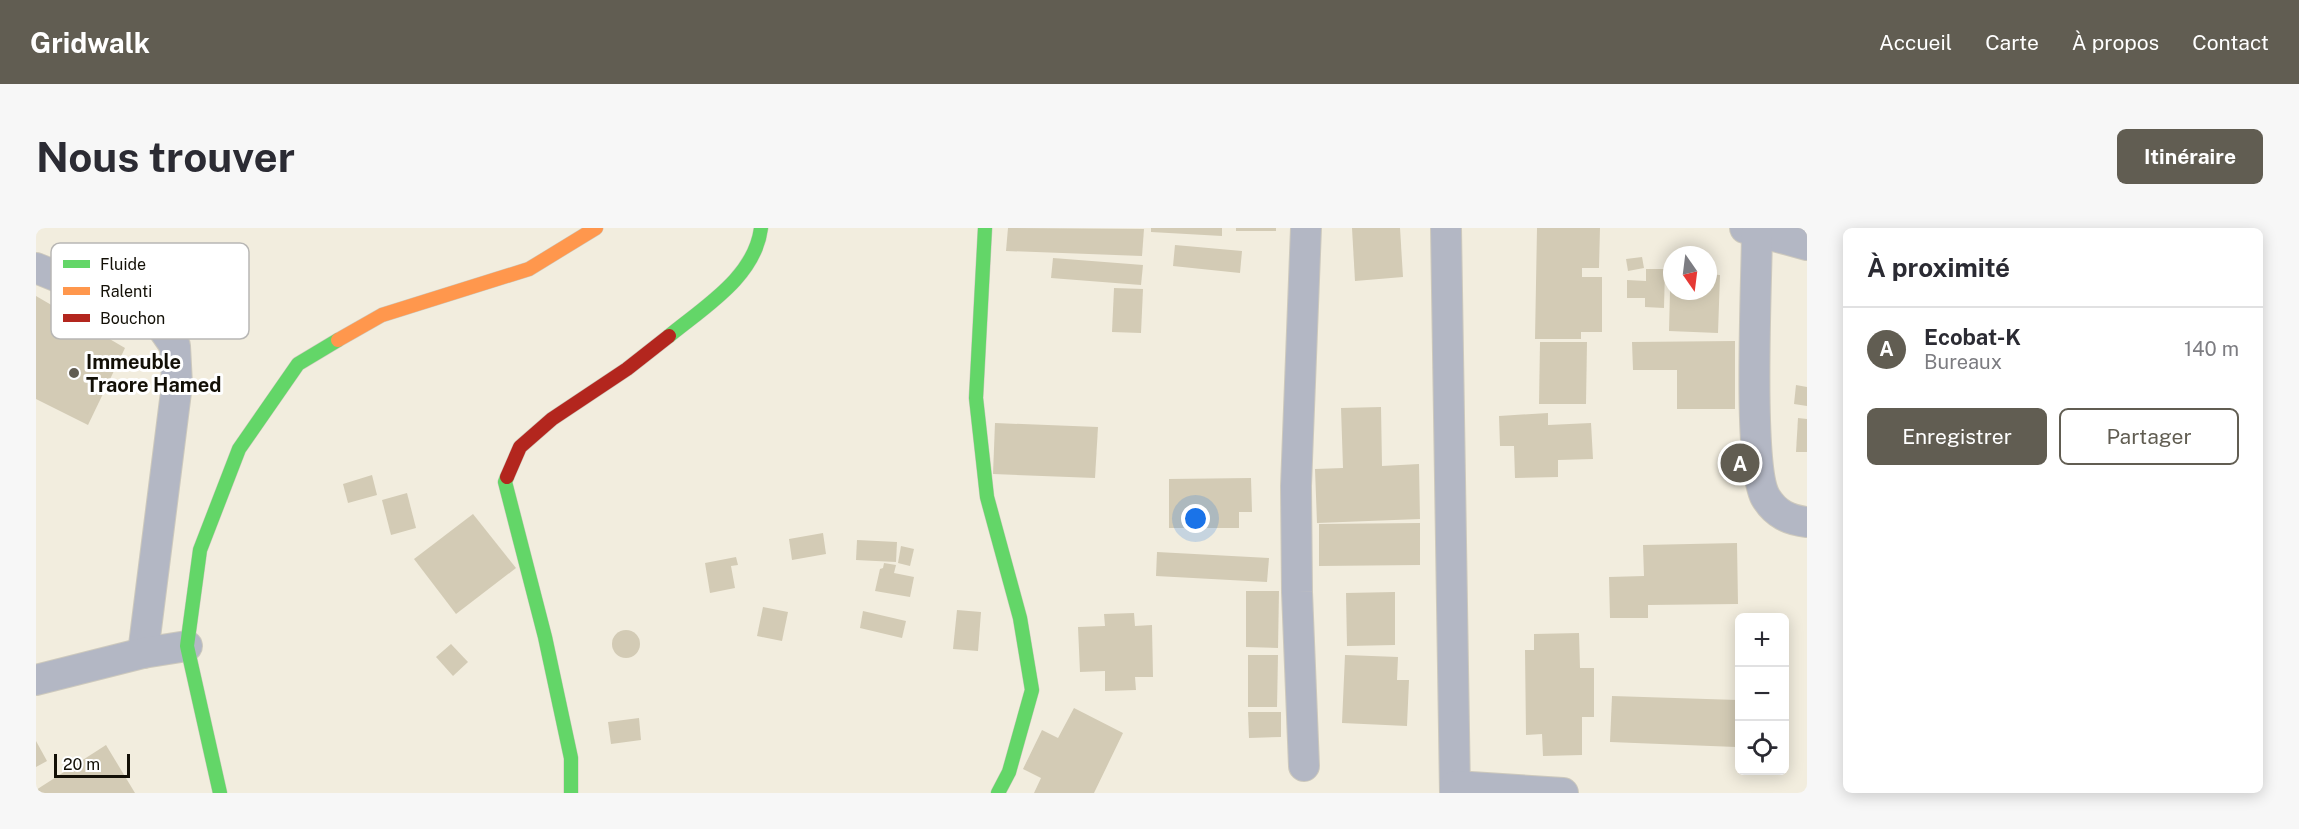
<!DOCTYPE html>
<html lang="fr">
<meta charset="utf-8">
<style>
body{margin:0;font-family:"Public Sans",sans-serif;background:#f7f7f7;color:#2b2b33}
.controls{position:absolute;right:18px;bottom:18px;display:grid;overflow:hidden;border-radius:9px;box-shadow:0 3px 15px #0003}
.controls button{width:54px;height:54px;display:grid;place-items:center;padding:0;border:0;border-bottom:2px solid #e1e1e2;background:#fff;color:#2b2b33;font:30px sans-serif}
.compass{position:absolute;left:1627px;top:18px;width:54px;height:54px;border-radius:50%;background:#fff;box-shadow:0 3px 15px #0003;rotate:166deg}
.scale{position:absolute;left:18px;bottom:15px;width:76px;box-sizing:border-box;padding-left:6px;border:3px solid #131007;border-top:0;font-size:16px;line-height:21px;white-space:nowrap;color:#131007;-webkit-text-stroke:4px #fff;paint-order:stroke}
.you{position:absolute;left:1160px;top:291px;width:21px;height:21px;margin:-15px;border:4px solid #fff;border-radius:50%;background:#1a73e8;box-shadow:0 0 0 9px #1a73e833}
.badge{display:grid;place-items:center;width:39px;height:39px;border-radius:50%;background:#615d52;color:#fff;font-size:20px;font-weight:700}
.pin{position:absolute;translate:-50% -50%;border:3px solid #fff;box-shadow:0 2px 6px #0006}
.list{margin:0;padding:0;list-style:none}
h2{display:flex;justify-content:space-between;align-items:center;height:78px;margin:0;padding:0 24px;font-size:26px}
h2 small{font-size:20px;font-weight:400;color:#7c7c81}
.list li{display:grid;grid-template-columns:39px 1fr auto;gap:18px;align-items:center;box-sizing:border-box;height:84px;padding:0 24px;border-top:2px solid #e1e1e2}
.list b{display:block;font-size:22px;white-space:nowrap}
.list p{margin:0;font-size:20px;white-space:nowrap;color:#7c7c81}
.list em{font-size:20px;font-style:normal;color:#7c7c81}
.actions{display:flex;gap:12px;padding:18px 24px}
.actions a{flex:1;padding:14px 0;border:2px solid #615d52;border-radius:9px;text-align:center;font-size:21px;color:#615d52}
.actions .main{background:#615d52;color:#fff}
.icon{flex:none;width:33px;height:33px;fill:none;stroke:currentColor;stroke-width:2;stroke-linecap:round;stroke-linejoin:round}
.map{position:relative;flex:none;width:1771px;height:565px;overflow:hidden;border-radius:9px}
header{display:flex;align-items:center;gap:36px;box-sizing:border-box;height:84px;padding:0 30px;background:#615d52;color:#fff}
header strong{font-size:28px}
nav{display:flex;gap:33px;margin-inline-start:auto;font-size:21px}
.intro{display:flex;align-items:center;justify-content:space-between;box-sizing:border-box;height:144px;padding:0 36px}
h1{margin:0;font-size:42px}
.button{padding:15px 27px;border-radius:9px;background:#615d52;color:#fff;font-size:21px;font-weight:700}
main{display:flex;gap:36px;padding:0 36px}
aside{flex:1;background:#fff;border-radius:9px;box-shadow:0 3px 15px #0003}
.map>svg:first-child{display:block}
.building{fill:#d3cbb5}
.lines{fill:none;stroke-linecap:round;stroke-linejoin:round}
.street-casing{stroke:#cdc9bd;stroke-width:32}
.fast-casing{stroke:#cdc9bd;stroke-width:15}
.slow-casing{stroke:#cdc9bd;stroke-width:15}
.jam-casing{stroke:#cdc9bd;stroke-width:15}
.street{stroke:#b3b7c4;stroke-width:30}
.fast{stroke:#63d668;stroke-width:14}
.slow{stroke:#ff974d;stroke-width:14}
.jam{stroke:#b3261e;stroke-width:14}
.poi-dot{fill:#615d52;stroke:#fff;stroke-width:2}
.labels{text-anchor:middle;stroke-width:6;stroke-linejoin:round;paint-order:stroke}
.poi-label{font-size:20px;font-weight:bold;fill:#131007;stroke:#fff;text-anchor:start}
.key{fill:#fff;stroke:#b8b7b5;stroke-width:1.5}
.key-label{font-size:16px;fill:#131007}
</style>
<header>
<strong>Gridwalk</strong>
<nav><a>Accueil</a><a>Carte</a><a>À propos</a><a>Contact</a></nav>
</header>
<div class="intro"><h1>Nous trouver</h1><a class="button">Itinéraire</a></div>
<main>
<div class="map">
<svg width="1771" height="565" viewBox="0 0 1771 565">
<rect width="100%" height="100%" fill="#f2edde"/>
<!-- building -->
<g class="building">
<polygon points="972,0 1108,1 1106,28 970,23"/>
<polygon points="1115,0 1186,0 1186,8 1115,4"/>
<rect x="1200" y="0" width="40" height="3"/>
<polygon points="1316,0 1364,0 1367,49 1319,53"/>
<polygon points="1501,0 1564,0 1563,40 1546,40 1546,49 1566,49 1566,104 1545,104 1545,111 1499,111"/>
<polygon points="1139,17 1206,23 1204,45 1137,38"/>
<polygon points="1606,29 1608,40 1592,43 1590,31"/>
<polygon points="1017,30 1107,37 1105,57 1015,50"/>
<polygon points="1610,41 1629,41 1628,80 1609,79 1609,70 1591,70 1591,52 1610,53"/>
<polygon points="1672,46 1684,47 1682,105 1633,103 1634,63 1672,63"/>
<polygon points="1078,60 1107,61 1105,105 1076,104"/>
<polygon points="0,68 89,120 52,197 0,171"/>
<polygon points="1699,113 1699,181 1641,181 1641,142 1597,142 1596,114"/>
<polygon points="1504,114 1551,114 1550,176 1503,176"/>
<polygon points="1760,157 1771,159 1771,178 1758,176"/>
<polygon points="1345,179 1346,238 1383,236 1384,291 1281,295 1279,241 1307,240 1305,180"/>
<polygon points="1512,185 1512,197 1555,195 1557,231 1522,232 1522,249 1479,250 1478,218 1464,218 1463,188"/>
<polygon points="1762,190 1771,191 1771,224 1760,224"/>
<polygon points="959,195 1062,199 1059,250 957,246"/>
<polygon points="1697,221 1718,222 1717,248 1686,247 1687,226 1697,227"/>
<polygon points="336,247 341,267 312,275 307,256"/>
<polygon points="1215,250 1216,284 1203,284 1203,300 1133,300 1133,251"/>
<polygon points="371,265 380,300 355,307 346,272"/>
<polygon points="437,286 480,340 420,386 378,331"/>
<polygon points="1384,295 1384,337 1283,338 1283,296"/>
<polygon points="787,305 790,326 756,332 753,311"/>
<polygon points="821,312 861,314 860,334 820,332"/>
<polygon points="1701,315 1702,376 1612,377 1612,390 1574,390 1573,349 1608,348 1607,317"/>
<polygon points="865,318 878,321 874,338 862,335"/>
<polygon points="1121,324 1233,330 1231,354 1120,348"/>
<polygon points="700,329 702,337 695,338 699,360 674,365 669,335"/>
<polygon points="848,335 860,337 858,345 878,349 874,369 839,363 844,341 847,340"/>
<polygon points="1210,363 1243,363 1242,420 1210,419"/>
<polygon points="1359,364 1359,417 1311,418 1310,365"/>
<polygon points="727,379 752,384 746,413 721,408"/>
<polygon points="921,382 945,384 942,423 917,421"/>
<polygon points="827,383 870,393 866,410 824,400"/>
<polygon points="1098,385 1099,398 1116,397 1117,449 1099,449 1100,462 1069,463 1069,443 1044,444 1042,399 1069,398 1068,386"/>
<circle cx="590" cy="416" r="14"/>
<polygon points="1543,405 1544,440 1558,440 1558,489 1546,489 1546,527 1507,528 1506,506 1490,507 1489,422 1498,422 1498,406"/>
<polygon points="415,416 432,434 417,448 400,429"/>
<polygon points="1212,427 1242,427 1241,479 1212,479"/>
<polygon points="1309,427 1362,429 1361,452 1373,452 1371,498 1306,495"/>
<polygon points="1576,468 1702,472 1700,519 1574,514"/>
<polygon points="1038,480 1087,505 1058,565 998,565 1005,550 987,541 1006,502 1022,510"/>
<polygon points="1212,484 1245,484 1245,509 1213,510"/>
<polygon points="603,490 605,512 575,516 572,494"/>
<polygon points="0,513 11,533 0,539"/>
<polygon points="70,517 99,565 0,565 0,562"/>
</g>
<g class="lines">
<defs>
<g id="street">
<polyline points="1410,0 1419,565"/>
<polyline points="1709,0 1771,17"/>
<path d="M1721,3C1721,49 1711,240 1730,270C1740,286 1753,292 1771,294"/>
<polyline points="0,40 118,88 139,118 141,156 107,425"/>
<polyline points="0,452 107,425 151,418"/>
<polyline points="1268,538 1261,364 1260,258 1270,0"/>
<polyline points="1419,558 1527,565"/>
</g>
<g id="fast">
<polyline points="949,0 940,170 951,269 984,390 996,462 973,544 962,565"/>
<path d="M633,108C668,79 719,49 725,0"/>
<polyline points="471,249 469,254 509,409 535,530 535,565"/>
<polyline points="184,565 151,418 164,322 203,221 262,136 302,112"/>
</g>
<polyline id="slow" points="302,112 346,87 493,41 560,0"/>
<polyline id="jam" points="471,249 484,219 516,191 591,141 633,108"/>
</defs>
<!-- street casing -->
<use href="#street" class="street-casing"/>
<!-- fast casing -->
<use href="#fast" class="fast-casing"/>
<!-- slow casing -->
<use href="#slow" class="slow-casing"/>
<!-- jam casing -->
<use href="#jam" class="jam-casing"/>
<!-- street -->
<use href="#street" class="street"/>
<!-- fast -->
<use href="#fast" class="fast"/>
<!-- slow -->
<use href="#slow" class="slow"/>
<!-- jam -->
<use href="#jam" class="jam"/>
</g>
<!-- markers -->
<circle class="poi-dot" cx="38" cy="145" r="6"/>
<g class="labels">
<!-- poi labels -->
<g class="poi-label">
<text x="50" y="141">Immeuble<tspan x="50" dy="23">Traore Hamed</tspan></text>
</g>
</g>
<!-- legend -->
<rect x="15" y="15" width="198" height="96" rx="9" class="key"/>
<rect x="27" y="32" width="27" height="8" fill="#63d668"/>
<rect x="27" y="59" width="27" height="8" fill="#ff974d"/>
<rect x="27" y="86" width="27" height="8" fill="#b3261e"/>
<g class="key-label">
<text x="64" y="42">Fluide</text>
<text x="64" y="69">Ralenti</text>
<text x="64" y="96">Bouchon</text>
</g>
</svg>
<div class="controls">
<button>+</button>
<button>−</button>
<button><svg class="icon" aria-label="locate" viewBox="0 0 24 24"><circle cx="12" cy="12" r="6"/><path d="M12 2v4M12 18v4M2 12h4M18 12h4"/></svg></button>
</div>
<svg class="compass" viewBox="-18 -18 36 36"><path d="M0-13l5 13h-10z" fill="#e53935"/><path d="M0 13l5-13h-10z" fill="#7c7c81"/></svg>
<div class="scale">20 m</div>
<div class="you"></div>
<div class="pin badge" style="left:1704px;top:235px">A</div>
</div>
<aside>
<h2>À proximité<small></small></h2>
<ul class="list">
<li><span class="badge">A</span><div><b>Ecobat-K</b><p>Bureaux</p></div><em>140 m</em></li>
</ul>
<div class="actions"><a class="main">Enregistrer</a><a>Partager</a></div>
</aside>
</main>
